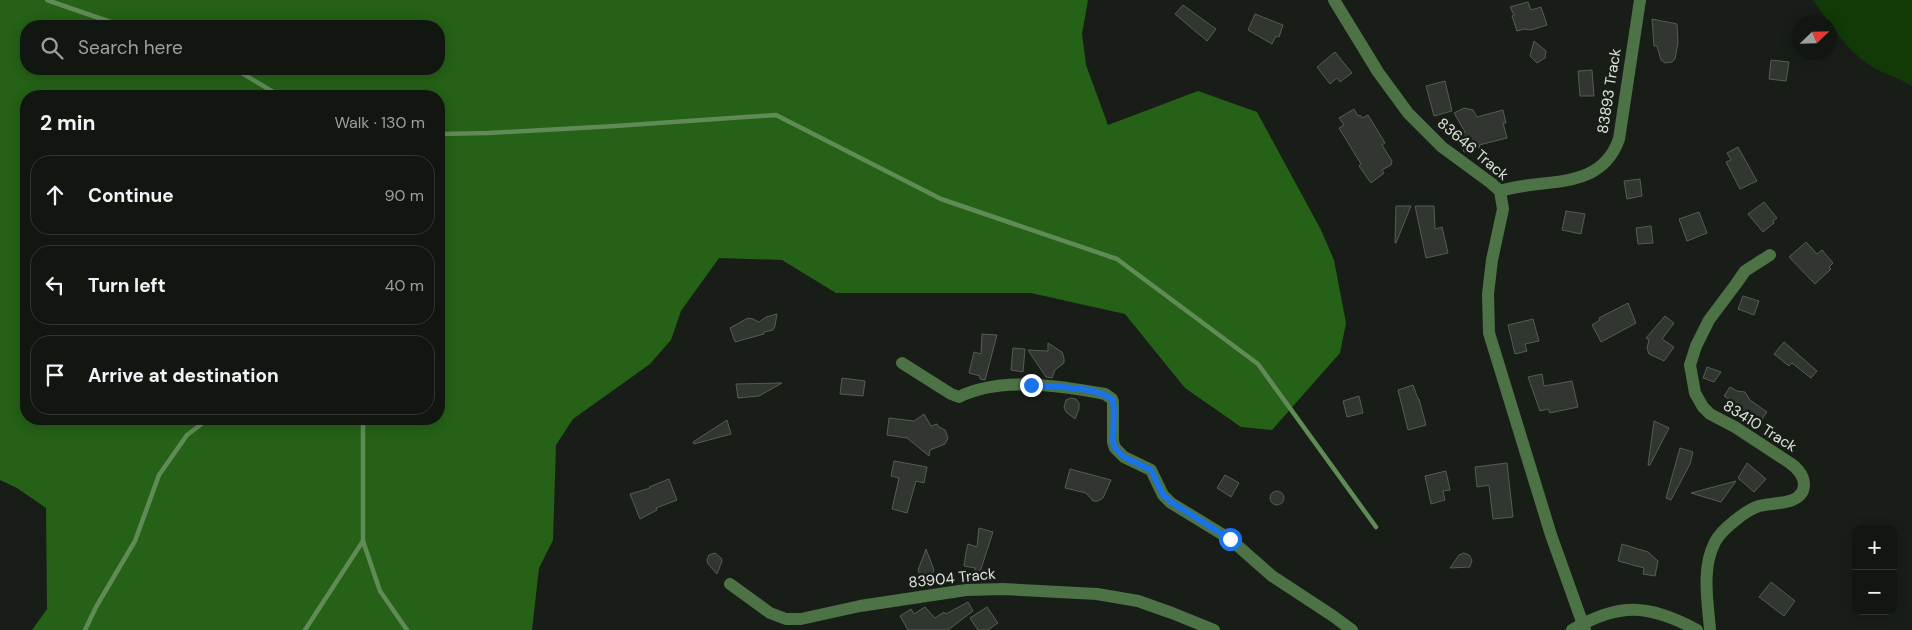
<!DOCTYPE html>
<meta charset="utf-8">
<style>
body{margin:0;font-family:"DM Sans",sans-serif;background:#1b1f1a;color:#f1f3f6}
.controls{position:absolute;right:15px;bottom:15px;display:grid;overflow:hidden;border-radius:10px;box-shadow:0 2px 12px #0003}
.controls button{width:45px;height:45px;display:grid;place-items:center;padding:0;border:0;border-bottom:1px solid #313531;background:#121611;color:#f1f3f6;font:25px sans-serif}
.compass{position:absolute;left:1792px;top:15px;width:45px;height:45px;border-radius:50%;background:#121611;box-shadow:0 2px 12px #0003;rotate:67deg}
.stop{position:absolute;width:15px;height:15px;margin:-11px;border:4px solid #1a73e8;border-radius:50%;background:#fff}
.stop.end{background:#1a73e8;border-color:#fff;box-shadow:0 1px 5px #0008}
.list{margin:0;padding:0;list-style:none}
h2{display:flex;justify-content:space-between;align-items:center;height:65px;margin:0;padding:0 20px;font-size:21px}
h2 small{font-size:16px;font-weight:400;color:#9c9f9f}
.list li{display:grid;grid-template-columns:32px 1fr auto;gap:15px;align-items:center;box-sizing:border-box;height:80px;margin:0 10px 10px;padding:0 10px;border:1px solid #313531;border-radius:20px}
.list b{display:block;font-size:19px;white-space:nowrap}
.list em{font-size:16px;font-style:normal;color:#9c9f9f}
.icon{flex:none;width:28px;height:28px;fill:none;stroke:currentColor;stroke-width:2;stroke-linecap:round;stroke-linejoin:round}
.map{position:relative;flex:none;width:1912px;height:630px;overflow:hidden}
.search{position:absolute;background:#121611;box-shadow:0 2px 12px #0003;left:20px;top:20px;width:425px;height:55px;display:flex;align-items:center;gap:12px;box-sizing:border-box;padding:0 18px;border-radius:20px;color:#9c9f9f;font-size:19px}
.panel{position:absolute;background:#121611;box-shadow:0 2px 12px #0003;left:20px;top:90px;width:425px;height:335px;border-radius:20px}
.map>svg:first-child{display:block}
.green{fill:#113a06}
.forest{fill:#256117;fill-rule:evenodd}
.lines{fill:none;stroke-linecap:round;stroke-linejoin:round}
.stream{stroke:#608b56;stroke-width:4.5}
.building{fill:#313730;stroke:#555c54}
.minor{stroke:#4c7245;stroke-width:12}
.route{stroke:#1a73e8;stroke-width:6}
.labels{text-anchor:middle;stroke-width:5;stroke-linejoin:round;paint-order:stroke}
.street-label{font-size:15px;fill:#e0e4df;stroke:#181e17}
</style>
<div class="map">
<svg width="1912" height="630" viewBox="0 0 1912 630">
<rect width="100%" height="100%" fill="#181e17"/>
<!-- green -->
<path class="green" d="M1813,0H1912V86C1901,79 1888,75 1876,69C1848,53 1831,25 1813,0Z"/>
<!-- forest -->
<path class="forest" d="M0,0H1088L1082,34L1086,65L1108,125L1198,91L1257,112L1321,230L1334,260L1346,323L1340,353L1272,430L1241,427L1185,388L1125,314L1031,293H836L782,260L719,258L681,311L671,340L650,364L573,419L556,445L553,540L539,568L532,630H32L47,609L46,508L17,488L0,480ZM26,26H439V69H26ZM26,96H439V419H26Z"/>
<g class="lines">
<!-- stream -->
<g class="stream">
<polyline points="47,0 122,26"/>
<polyline points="235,69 280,96"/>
<polyline points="439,134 488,133 615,126 776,115 941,199 1117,259 1258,364 1376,527"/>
<polyline points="363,419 363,541 380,591 407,630"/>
<polyline points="85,630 96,607 135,541 159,475 187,435 208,419"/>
<polyline points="305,630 363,541"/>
</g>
</g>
<!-- building -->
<g class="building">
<polygon points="1528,2 1531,10 1541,7 1547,25 1531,30 1524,29 1517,31 1512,16 1514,15 1510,7"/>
<polygon points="1183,5 1216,29 1207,41 1175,14"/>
<polygon points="1255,14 1283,25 1279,37 1276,36 1272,44 1248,30"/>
<polygon points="1652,19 1677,24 1678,43 1675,59 1672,62 1665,63 1661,60 1657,46 1654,46"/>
<polygon points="1534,41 1546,51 1545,58 1537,63 1530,56"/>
<polygon points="1335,52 1352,73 1340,82 1337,78 1330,84 1317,67"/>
<polygon points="1771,60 1789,62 1786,81 1769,79"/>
<polygon points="1592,70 1594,96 1580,96 1578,71"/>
<polygon points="1445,81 1452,111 1434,116 1426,86"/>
<polygon points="1464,108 1473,110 1477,117 1503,110 1506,123 1503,123 1507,138 1479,145 1480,147 1464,152 1458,134 1465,132 1454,113"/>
<polygon points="1354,109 1358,116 1360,115 1362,118 1368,115 1385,143 1382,145 1392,161 1391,165 1382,170 1384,173 1371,183 1359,166 1361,164 1339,128 1344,125 1339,118"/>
<polygon points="1738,147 1757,181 1740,189 1726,162 1731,160 1727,153"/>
<polygon points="1640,179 1642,196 1627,199 1624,181"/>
<polygon points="1764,202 1777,218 1773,221 1774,223 1763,232 1748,214"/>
<polygon points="1396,206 1411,206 1396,243 1395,243"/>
<polygon points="1415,206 1434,206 1435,229 1442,227 1448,253 1426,258"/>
<polygon points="1566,211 1585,214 1581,234 1562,230"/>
<polygon points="1699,212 1707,233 1687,241 1679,219"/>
<polygon points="1651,226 1653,243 1638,244 1636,228"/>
<polygon points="1806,242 1817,254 1822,250 1833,263 1829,267 1831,269 1815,284 1789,257"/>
<polygon points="1743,296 1759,301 1754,315 1738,309"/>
<polygon points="1628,303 1636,323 1601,342 1592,325 1600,320 1599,318"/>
<polygon points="777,314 775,326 773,330 764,332 764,334 735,342 730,328 748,318 753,319 759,322 766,317"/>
<polygon points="1665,316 1674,323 1662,339 1674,347 1664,361 1649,354 1647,348 1649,340 1646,338"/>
<polygon points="1533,319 1539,341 1525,344 1527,351 1515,354 1508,325"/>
<polygon points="982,334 997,335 985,380 980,379 980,376 969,373 974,352 981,354"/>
<polygon points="1784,342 1817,371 1811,378 1792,363 1789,366 1774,354"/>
<polygon points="1048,343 1062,352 1064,358 1064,363 1055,370 1052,378 1046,377 1028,350 1048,351"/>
<polygon points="1013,348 1025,349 1023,372 1011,370"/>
<polygon points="1707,367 1721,372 1714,382 1703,378"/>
<polygon points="1542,374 1544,386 1572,381 1578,407 1550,413 1548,409 1540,411 1528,377"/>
<polygon points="842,378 865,381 863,396 840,394"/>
<polygon points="782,383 759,396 738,398 736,384"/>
<polygon points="1413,385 1418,399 1419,399 1426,425 1408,430 1398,390"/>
<polygon points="1730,387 1737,391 1745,392 1750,400 1767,412 1760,422 1745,411 1739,411 1731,407 1730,400 1724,396"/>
<polygon points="1359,396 1363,413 1347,417 1343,401"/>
<polygon points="1071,398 1076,399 1079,403 1079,409 1075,419 1066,412 1064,407 1066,400"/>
<polygon points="924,414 931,426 937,424 939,427 945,430 948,438 945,444 930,450 929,456 907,438 887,435 889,418 914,421"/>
<polygon points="727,420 731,434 694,444 693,442"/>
<polygon points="1654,421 1669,428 1650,465 1648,465"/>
<polygon points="1680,448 1693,452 1690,464 1671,500 1666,498"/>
<polygon points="894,461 927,467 924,483 916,481 907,513 892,509 899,478 891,476"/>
<polygon points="1507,463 1513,517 1493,519 1489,485 1477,487 1475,467"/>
<polygon points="1747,463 1766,479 1754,492 1738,478"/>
<polygon points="1070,469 1111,480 1103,498 1098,501 1093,501 1086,493 1065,488"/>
<polygon points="1446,471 1450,490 1443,491 1445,500 1431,504 1425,476"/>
<polygon points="1225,475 1239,483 1231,497 1217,488"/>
<polygon points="669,479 677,500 656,508 657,510 640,519 630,494 650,488 649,487"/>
<polygon points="1736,481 1721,502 1691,493"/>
<circle cx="1277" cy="498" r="7"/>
<polygon points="979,528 993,532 980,572 975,571 975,568 964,566 966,552 968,544 977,547"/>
<polygon points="1622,544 1648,552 1658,561 1655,576 1643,574 1644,568 1618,561"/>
<polygon points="926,549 934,570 932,575 925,578 920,575 918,570"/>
<polygon points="715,553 721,558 722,561 717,574 708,564 707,560 709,555"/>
<polygon points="1464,553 1469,555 1472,560 1470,567 1450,568 1459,555"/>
<polygon points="1771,582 1795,601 1784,616 1759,597"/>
<polygon points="968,602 973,611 948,630 908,630 900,616 911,609 914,614 925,607 935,618 944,612 946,614"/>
<polygon points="987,607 998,623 988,630 978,630 970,618"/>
</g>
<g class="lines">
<!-- minor -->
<g class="minor">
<polyline points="1334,0 1378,72 1408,113 1442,147 1491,183 1500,191 1503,209 1492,260 1488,294 1489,333 1551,535 1585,630"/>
<path d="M1500,191C1543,177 1600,193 1619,139L1640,0"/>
<path d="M902,363L951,394L959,397C1000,376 1062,386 1105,394L1112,399L1113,402V442L1115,448L1124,457L1151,470L1163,495L1171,503L1230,539L1272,576L1333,616L1352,630"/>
<polyline points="730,584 770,613 786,619 801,619 860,606 966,590 1003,589 1097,594 1138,601 1172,613 1214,630"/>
<path d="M1572,630C1619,602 1649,604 1697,630"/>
<path d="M1710,630C1708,602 1701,569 1715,542C1721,530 1746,510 1759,506C1772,502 1803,506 1804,485C1804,476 1797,468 1790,463L1735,427L1710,414L1703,407L1695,393L1690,365L1696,346L1709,320L1736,284L1745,271L1770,255"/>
</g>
</g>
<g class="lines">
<!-- route -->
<path class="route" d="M1031,385C1053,387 1093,386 1112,399L1114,408L1113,442L1115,448L1124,457L1151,470L1163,495L1171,502L1230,539"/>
</g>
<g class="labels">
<!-- street labels -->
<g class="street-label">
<text transform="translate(1609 91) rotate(-81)" y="5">83893 Track</text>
<text transform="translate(1473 149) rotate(40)" y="5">83646 Track</text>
<text transform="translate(1760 426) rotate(32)" y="5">83410 Track</text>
<text transform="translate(952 578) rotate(-6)" y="5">83904 Track</text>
</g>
</g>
</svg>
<div class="controls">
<button>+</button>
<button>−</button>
</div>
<svg class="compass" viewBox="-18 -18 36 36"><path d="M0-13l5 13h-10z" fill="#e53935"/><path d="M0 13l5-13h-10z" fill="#9c9f9f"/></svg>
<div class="stop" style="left:1230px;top:539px"></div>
<div class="stop end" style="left:1031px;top:385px"></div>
<div class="search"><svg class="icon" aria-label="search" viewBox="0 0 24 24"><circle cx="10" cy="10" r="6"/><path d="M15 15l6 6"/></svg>Search here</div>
<section class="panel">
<h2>2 min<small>Walk · 130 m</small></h2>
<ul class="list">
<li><svg class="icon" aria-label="ahead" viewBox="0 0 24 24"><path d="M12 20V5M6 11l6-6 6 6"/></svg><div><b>Continue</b></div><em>90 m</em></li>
<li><svg class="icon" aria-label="left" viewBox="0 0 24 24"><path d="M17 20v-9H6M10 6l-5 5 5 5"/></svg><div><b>Turn left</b></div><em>40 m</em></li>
<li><svg class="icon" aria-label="arrive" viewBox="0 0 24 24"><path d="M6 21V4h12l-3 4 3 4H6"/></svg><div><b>Arrive at destination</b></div></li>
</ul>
</section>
</div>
